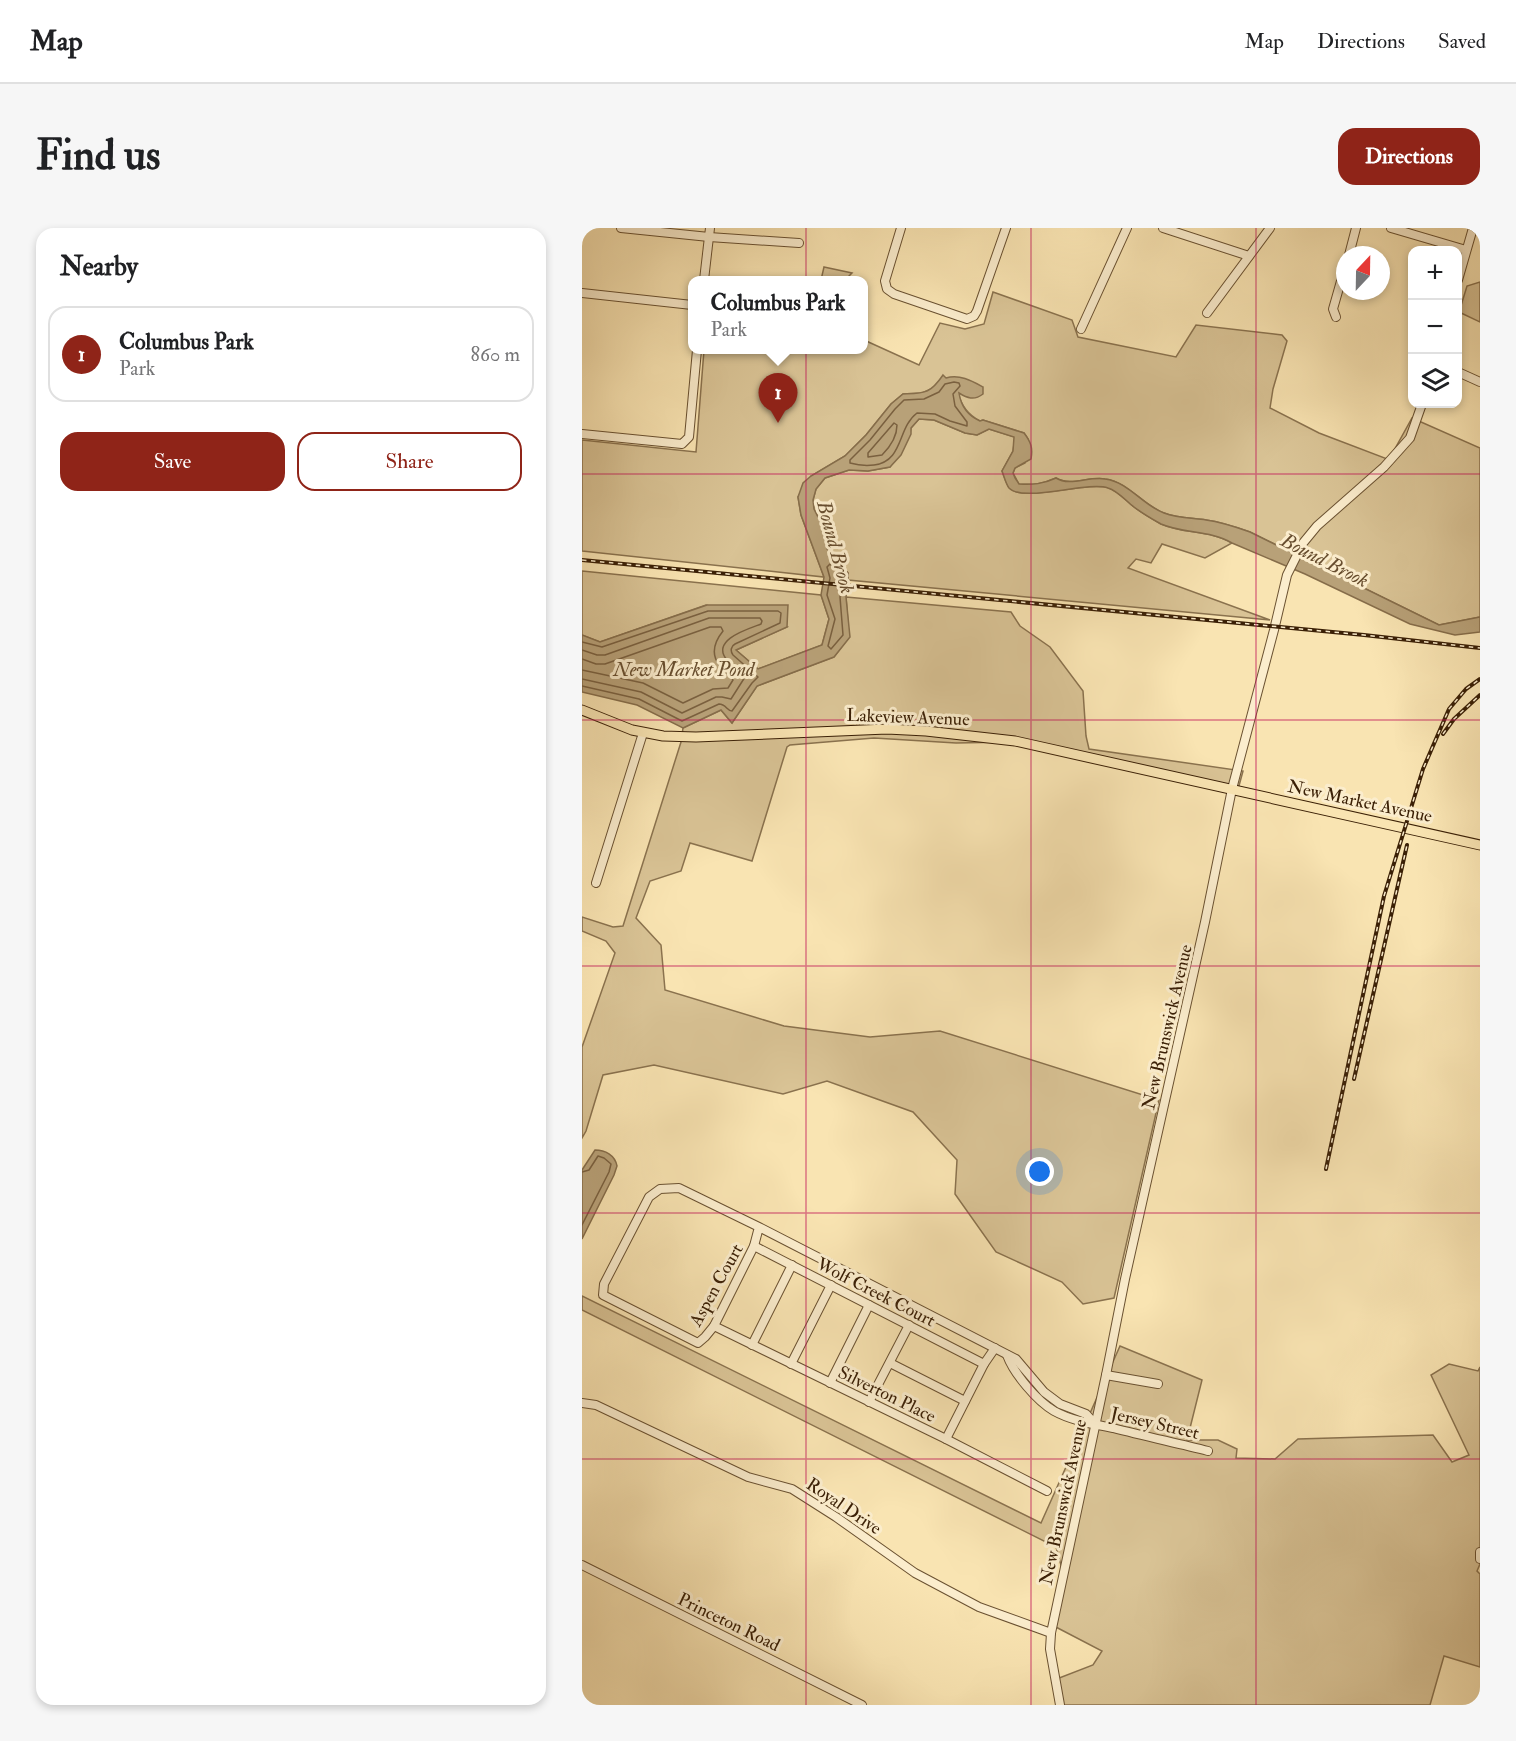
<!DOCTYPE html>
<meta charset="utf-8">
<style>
body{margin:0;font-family:"IM FELL Double Pica",serif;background:#f6f6f6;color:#202124}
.controls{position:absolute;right:18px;top:18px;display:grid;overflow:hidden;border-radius:12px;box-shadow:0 3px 9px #0003}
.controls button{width:54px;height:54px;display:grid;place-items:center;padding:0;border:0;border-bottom:2px solid #e0e0e0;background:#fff;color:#202124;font:30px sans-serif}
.compass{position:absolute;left:754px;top:18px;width:54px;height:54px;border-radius:50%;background:#fff;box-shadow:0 3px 9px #0003;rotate:22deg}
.you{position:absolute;left:458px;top:944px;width:21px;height:21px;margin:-15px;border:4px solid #fff;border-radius:50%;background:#1a73e8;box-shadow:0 0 0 9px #1a73e833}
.badge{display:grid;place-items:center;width:39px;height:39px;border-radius:50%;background:#8f2418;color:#fff;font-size:20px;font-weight:700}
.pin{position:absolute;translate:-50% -50px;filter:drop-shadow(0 2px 3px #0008)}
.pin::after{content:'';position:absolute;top:32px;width:21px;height:18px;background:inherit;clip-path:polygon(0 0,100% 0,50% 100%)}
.popup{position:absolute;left:106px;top:48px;width:180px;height:78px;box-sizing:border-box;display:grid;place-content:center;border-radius:12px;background:#fff;filter:drop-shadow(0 2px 4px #0005);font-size:20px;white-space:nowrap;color:#757577}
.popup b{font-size:22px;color:#202124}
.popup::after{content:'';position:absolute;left:50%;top:100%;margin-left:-12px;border:12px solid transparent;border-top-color:#fff}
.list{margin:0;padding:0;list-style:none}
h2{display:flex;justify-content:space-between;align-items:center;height:78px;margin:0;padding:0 24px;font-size:26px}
h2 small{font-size:20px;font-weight:400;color:#757577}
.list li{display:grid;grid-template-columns:39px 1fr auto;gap:18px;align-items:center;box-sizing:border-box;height:96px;margin:0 12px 12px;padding:0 12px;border:2px solid #e0e0e0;border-radius:18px}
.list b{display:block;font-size:22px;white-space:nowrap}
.list p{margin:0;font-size:20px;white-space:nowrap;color:#757577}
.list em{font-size:20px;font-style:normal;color:#757577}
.actions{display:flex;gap:12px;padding:18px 24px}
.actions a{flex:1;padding:14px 0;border:2px solid #8f2418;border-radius:18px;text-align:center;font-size:21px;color:#8f2418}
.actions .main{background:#8f2418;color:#fff}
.icon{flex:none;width:33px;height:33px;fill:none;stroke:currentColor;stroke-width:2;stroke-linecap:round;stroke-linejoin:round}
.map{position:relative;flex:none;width:898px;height:1477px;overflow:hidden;border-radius:18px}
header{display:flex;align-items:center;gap:36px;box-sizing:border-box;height:84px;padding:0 30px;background:#fff;border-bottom:2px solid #e0e0e0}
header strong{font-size:28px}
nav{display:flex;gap:33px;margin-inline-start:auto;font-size:21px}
.intro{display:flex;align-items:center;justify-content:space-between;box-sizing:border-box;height:144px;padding:0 36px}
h1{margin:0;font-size:42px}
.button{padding:15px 27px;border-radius:18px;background:#8f2418;color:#fff;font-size:21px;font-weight:700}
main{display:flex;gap:36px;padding:0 36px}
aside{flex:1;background:#fff;border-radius:18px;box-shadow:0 3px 9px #0003}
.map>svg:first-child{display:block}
.green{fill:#d9c395;stroke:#8a724e;stroke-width:1.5}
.water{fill:#b8a178;stroke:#866d4a;stroke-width:1.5}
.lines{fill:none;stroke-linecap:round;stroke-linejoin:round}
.shore{stroke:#7a603f;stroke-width:1.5}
.minor-casing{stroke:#6a5131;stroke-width:10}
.major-casing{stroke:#3b2006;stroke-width:11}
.minor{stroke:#fbedcd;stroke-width:8}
.major{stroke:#f9e4b2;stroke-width:9}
.rail-casing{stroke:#3b2006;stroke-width:4}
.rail{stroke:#fbedcd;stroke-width:1.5;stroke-dasharray:4.5;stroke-linecap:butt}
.grid{fill:none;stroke:#c2185b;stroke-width:1.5;stroke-opacity:0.55}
.labels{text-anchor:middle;stroke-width:6;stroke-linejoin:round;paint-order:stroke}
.street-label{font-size:18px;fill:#3b2006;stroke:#fbedcd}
.water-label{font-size:20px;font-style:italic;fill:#674d2e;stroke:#fbedcd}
</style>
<header>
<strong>Map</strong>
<nav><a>Map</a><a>Directions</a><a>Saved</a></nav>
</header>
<div class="intro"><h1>Find us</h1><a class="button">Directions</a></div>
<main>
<aside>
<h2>Nearby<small></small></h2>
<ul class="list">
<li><span class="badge">1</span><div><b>Columbus Park</b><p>Park</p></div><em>860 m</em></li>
</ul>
<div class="actions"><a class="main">Save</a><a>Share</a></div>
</aside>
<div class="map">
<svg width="898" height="1477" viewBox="0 0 898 1477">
<rect width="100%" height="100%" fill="#f9e4b2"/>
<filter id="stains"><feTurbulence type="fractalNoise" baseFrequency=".00333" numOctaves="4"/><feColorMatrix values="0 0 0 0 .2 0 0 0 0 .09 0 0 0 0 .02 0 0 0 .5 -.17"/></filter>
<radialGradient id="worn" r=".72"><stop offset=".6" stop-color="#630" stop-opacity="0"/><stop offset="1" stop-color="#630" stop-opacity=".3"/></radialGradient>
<!-- green -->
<g class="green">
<polygon points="242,39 270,45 263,52 239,52"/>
<polygon points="898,54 898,94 877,84 885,58"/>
<path d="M411,64L490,92L496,109L594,129L614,97L700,107L705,113L691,161L688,180L737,205L805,231L810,226L830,190L898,220V389L857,397L668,304C654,299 639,294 624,292C610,290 595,290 582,285C560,277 547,254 523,251C507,248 489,259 474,250C461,256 451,257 437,256L431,245L433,240L443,235L446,211L442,205L401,192L398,193C386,187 379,178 376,164L401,166L353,159L340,165L321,166L309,176L284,207L263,228L229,248L216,269L219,287L242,349L0,323V212L114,224L122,122H282V112L337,137L358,95L383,101L402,96Z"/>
<path d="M337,191L352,192L383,205L395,207L407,201L433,209L431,223L420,243C422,248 424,256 428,260C441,275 505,253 527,260C536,263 544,273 552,279C560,285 570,291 579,296C602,306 628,302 650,315L623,330L580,316L569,335L554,331L546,340L688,392L266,352V345L245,321L239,295L232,281L231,272L234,261L243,250L267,242L286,243L308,239L328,206L329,200Z"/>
<polygon points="0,343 239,367 247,391 240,417 176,441 154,422 205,399 124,377 18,414 0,407"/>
<polygon points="264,369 429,384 438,398 468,419 501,463 504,508 507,521 661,543 655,565 426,514 374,515 292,510 208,517 205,519 170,633 108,615 99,643 68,653 54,690 79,717 83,762 202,798 288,809 358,803 577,872 532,1070 501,1076 480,1054 414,1024 373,966 375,932 331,884 245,853 201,866 72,837 21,847 4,903 0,910 0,819 33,725 24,713 0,703 0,689 31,699 41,698 99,514 101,500 139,482 150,495 175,458 252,429 267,409"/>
<polygon points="0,1068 459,1295 538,1118 620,1152 605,1212 636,1212 655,1221 654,1230 693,1231 716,1211 851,1207 870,1234 887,1227 849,1147 867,1136 896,1143 898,1139 898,1336 895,1343 898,1346 898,1439 862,1428 848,1477 476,1477 472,1452 511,1437 520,1423 470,1397 482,1348 474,1319 0,1082"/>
</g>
<!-- water -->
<g class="water">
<path d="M361,147L364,150C378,146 390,153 401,159V166C392,173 385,170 377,165C379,178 386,188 398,193L401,192L442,205C449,214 451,220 449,231L433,240L431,245L433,250L437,256C451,257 461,256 474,250C488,259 507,248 523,251C547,254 560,277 582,285C595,290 610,290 624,292C639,294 654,299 668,304L857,397L898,389V404L873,407L828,396L723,346L650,315C628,302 602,306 579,296C570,291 560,285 552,279C544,273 536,263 526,260C505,253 441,275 427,260C424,256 422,248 420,243L431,223L432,209L407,201L395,207L383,205L352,192L337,191L329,200V206L319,227L308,239L286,243L267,242L243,250L234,261L231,272L232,281L239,295L245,321L266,345L264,369L268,409L252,429L175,458L150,495L139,482L101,500L55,477L0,464V407L18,414L125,377H206L205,399L154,422L176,441L240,417L247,391L239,367L242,349L219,287L216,269L221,255L229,248L263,228L284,207L309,176L321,166C343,165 348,166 361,147Z"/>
<path d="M13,922C23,922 33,927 35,938L32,947L0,1011V942Z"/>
</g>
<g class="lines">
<!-- shore -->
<g class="shore">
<path d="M372,154L377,155L378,158L371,166L373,178L385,194V198L368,193L353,186L335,185C315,200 322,233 292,237C284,238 275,237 268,235V232L288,212L313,181L322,172L342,171L357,164L363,156Z"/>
<path d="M312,195L315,197C315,209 308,219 300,227L286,229V225Z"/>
<polygon points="248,336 260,348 258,369 261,407 249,421 246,418 253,391 245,367 248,350 245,339"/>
<path d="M0,414L20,419L126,383H196L199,385L198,395L153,416C149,418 148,423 151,427L176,449L170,455L150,483C145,483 144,476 137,476L100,493L57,471L0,458"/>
<path d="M0,422L15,427H23L127,390H178L180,393L179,396C166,401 128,412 145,432C151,439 158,443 163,449L149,471L140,469H134L100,485L59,464L0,451"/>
<path d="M0,431L14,436H23L128,399H139L141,403C133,413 128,426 138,438C142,443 148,446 151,452L146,460L131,461L101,475L61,455L0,442"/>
<polyline points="0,944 7,942 16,928 22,930 29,936 27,944 0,997"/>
</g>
<defs>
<g id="minor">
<polyline points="39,0 127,9 217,15"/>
<polyline points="319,0 303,53 305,61 312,66 385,91 392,88 395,83 424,0"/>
<polyline points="581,0 667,28"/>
<polyline points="809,0 884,22"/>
<polyline points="767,27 774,0"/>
<polyline points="122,52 128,0"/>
<polyline points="876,52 891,0"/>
<polyline points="0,65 110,77"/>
<polyline points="625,85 688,0"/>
<polyline points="754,89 751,81 763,39"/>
<polyline points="499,101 545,0"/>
<polyline points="876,144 898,154"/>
<polyline points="0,206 100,216 107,209 115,122"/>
<polyline points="14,655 61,505"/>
<polyline points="177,999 172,1018 132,1098 123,1109 116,1115 21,1067 22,1056 67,969 78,961 97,960 177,999 434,1131 462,1164 478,1176 504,1186 513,1196"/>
<polyline points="172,1018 402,1136"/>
<polyline points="132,1098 364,1211 465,1263"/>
<polyline points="170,1117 210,1037"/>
<path d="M425,1127C432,1146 455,1173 472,1183C490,1193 511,1196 531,1200C562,1208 594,1215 626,1223"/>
<polyline points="308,1135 383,1173"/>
<polyline points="209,1136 249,1057"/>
<polyline points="524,1147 576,1156"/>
<polyline points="248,1155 287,1077"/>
<polyline points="287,1174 327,1097"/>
<polyline points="0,1175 14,1177 166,1249 210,1261 254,1289 333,1345 397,1379 469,1405"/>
<polyline points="364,1211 402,1136 413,1120"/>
<polyline points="898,1331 898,1324"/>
<polyline points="0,1337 280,1477"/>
<polyline points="478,1477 468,1421 469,1405 524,1147 543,1051 623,694 650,561 692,402 705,347 721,315 735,298 802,239 828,210 840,176"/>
</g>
<polyline id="major" points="0,482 50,502 81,508 114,509 305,501 344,503 433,513 898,617"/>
</defs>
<!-- minor casing -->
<use href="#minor" class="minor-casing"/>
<!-- major casing -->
<use href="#major" class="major-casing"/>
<!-- minor -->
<use href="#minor" class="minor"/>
<!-- major -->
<use href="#major" class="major"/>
<defs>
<g id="rail">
<polyline points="0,332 782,407 898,420"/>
<polyline points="861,506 872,491 898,467"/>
<polyline points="772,851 825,617"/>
<polyline points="744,941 802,668 841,541 867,481 884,461 898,451"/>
</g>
</defs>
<!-- rail casing -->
<use href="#rail" class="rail-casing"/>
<!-- rail -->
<use href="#rail" class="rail"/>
</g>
<!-- grid -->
<path class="grid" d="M224,0V1477M449,0V1477M674,0V1477M0,246H898M0,492H898M0,738H898M0,985H898M0,1231H898"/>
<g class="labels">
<!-- street labels -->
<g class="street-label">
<text transform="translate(326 489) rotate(2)" y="6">Lakeview Avenue</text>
<text transform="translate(778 573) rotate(12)" y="6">New Market Avenue</text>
<text transform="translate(585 799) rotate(-77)" y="6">New Brunswick Avenue</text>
<text transform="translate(134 1057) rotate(-61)" y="6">Aspen Court</text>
<text transform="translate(294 1064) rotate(27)" y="6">Wolf Creek Court</text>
<text transform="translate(305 1166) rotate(26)" y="6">Silverton Place</text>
<text transform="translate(573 1195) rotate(13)" y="6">Jersey Street</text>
<text transform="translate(481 1274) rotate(-78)" y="6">New Brunswick Avenue</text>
<text transform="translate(262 1278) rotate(34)" y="6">Royal Drive</text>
<text transform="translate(147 1394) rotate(26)" y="6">Princeton Road</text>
</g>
<!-- water labels -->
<g class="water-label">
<text transform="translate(254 319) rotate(75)" y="7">Bound Brook</text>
<text transform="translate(743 332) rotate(27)" y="7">Bound Brook</text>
<text x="102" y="448">New Market Pond</text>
</g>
</g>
<rect width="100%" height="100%" filter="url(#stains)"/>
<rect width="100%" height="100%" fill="url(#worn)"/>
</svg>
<div class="controls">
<button>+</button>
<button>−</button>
<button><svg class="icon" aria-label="layers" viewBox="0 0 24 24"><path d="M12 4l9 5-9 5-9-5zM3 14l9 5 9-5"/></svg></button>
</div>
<svg class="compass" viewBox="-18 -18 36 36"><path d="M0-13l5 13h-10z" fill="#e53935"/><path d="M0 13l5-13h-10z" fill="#757577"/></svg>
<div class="you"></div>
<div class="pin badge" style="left:196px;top:195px">1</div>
<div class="popup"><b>Columbus Park</b>Park</div>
</div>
</main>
